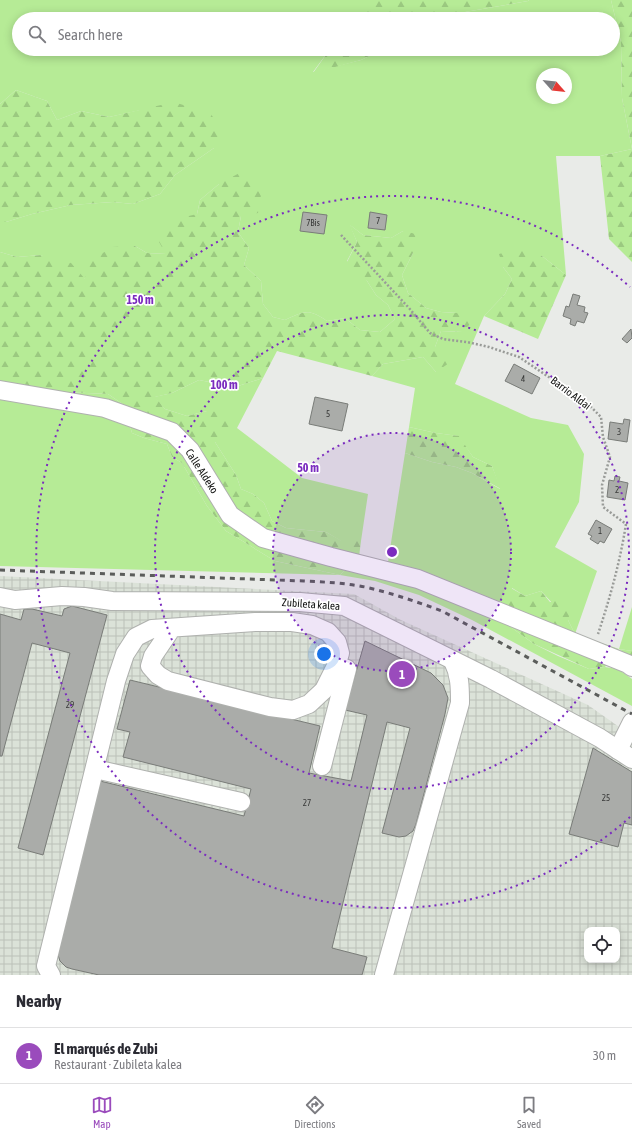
<!DOCTYPE html>
<meta charset="utf-8">
<style>
body{margin:0;font-family:"Asap Condensed",sans-serif;background:#f2f2f3;color:#2b2b33}
.controls{position:absolute;right:12px;bottom:12px;display:grid;overflow:hidden;border-radius:8px;box-shadow:0 2px 10px #0003}
.controls button{width:36px;height:36px;display:grid;place-items:center;padding:0;border:0;border-bottom:1px solid #e1e1e2;background:#fff;color:#2b2b33;font:20px sans-serif}
.compass{position:absolute;left:536px;top:68px;width:36px;height:36px;border-radius:50%;background:#fff;box-shadow:0 2px 10px #0003;rotate:117deg}
.you{position:absolute;left:324px;top:654px;width:14px;height:14px;margin:-10px;border:3px solid #fff;border-radius:50%;background:#1a73e8;box-shadow:0 0 0 6px #1a73e833}
.badge{display:grid;place-items:center;width:26px;height:26px;border-radius:50%;background:#9a4bbc;color:#fff;font-size:13px;font-weight:700}
.pin{position:absolute;translate:-50% -50%;border:2px solid #fff;box-shadow:0 1px 4px #0006}
.list{margin:0;padding:0;list-style:none}
h2{display:flex;justify-content:space-between;align-items:center;height:52px;margin:0;padding:0 16px;font-size:17px}
h2 small{font-size:13px;font-weight:400;color:#7c7c81}
.list li{display:grid;grid-template-columns:26px 1fr auto;gap:12px;align-items:center;box-sizing:border-box;height:56px;padding:0 16px;border-top:1px solid #e1e1e2}
.list b{display:block;font-size:15px;white-space:nowrap}
.list p{margin:0;font-size:13px;white-space:nowrap;color:#7c7c81}
.list em{font-size:13px;font-style:normal;color:#7c7c81}
.icon{flex:none;width:22px;height:22px;fill:none;stroke:currentColor;stroke-width:2;stroke-linecap:round;stroke-linejoin:round}
.map{position:relative;flex:none;width:632px;height:975px;overflow:hidden}
.search{position:absolute;background:#fff;box-shadow:0 2px 10px #0003;left:12px;right:12px;top:12px;height:44px;display:flex;align-items:center;gap:10px;box-sizing:border-box;padding:0 14px;border-radius:22px;color:#7c7c81;font-size:15px}
.sheet{height:108px;background:#fff}
nav{display:flex;justify-content:space-around;align-items:center;box-sizing:border-box;height:56px;border-top:1px solid #e1e1e2;background:#fff;font-size:11px;color:#7c7c81}
nav a{display:grid;justify-items:center;gap:2px}
nav .on{color:#9a4bbc}
.map>svg:first-child{display:block}
.industrial{fill:url(#industrial-grid);fill-rule:evenodd}
.green{fill:#b6eb96;fill-rule:evenodd}
.forest{fill:url(#forest-firs)}
.building{fill:#aaaca9;stroke:#797c78}
.lines{fill:none;stroke-linecap:round;stroke-linejoin:round}
.minor-casing{stroke:#afb1ae;stroke-width:20}
.path{stroke:#999b98;stroke-width:2.5;stroke-dasharray:2 2;stroke-linecap:butt}
.minor{stroke:#fff;stroke-width:18}
.rail{stroke:#5b5d5b;stroke-width:3;stroke-dasharray:5 5;stroke-linecap:butt}
.ring{fill:none;stroke:#7b2cbf;stroke-width:2;stroke-dasharray:2 4}
.labels{text-anchor:middle;stroke-width:3.5;stroke-linejoin:round;paint-order:stroke}
.number-label{font-size:9px;fill:#383938}
.street-label{font-size:11px;fill:#121312;stroke:#fff}
.centre{fill:#7b2cbf;stroke:#fff;stroke-width:2}
.ring-label{font-size:12px;text-anchor:middle;font-weight:bold;fill:#7b2cbf;stroke:#fff;stroke-width:3.5;stroke-linejoin:round;paint-order:stroke}
</style>
<div class="map">
<svg width="632" height="975" viewBox="0 0 632 975">
<defs>
<pattern id="industrial-grid" width="8" height="8" patternUnits="userSpaceOnUse"><rect width="8" height="8" fill="#dbe2d8"/><path d="M0 4h8M4 0v8" fill="none" stroke="#bbc1b8"/></pattern>
<pattern id="forest-firs" width="22" height="20" patternUnits="userSpaceOnUse"><rect width="22" height="20" fill="#b6eb96"/><path d="M5 1l3.5 6h-7zM16 11l3.5 6h-7z" fill="#9bc980"/></pattern>
</defs>
<rect width="100%" height="100%" fill="#e9ebe8"/>
<!-- industrial -->
<path class="industrial" d="M0,576L354,594L401,620L588,705L632,736V975H0ZM587,930H617V960H587Z"/>
<!-- green -->
<g class="green">
<path d="M0,0H364V19H19V49H330L313,72L361,60L384,49H613V19H452L465,12L528,1L529,0H611L621,42L622,98L632,149L600,156H556L566,275L542,256L503,267L512,279L505,294L484,316L455,384L531,418L568,425L584,454L579,502L555,547L597,571L575,634L568,620L541,591L525,596L512,588L508,625L534,644L558,656L589,669L605,667L618,669L632,679V706L472,620L419,595L375,581L340,575L0,566V383L44,391L108,394L124,405L132,433L144,438L167,444L172,457L182,463L207,506L226,531L275,561L340,575L359,557L388,562L405,453L432,462L456,467L472,473L500,489L492,466L473,457L458,436L436,433L409,427L415,388L372,376L383,364L423,357L436,372L435,347L441,331L462,332L457,313L441,312L426,308L408,293L402,275L413,253L403,231L391,238L363,235L350,225L357,242L347,261L367,281L376,295L388,305L395,319L380,332L360,330L345,318L327,321C308,308 305,311 285,320L273,317L263,304L261,281L244,265L249,248L238,232L241,216L219,184L200,200L197,214L166,254L147,253L135,246L85,279L41,255L17,257L0,252V222H6L32,214L71,205L113,202L133,204L160,194L175,175L214,148L141,110L109,117L81,111L57,120L47,101L16,90L0,104ZM542,74H566V98H542Z"/>
<polygon points="263,378 237,428 302,478 368,494 361,541 341,541 326,532 286,528 272,521 264,503 253,494 241,489 236,475 215,442 207,411 187,416 165,409 154,397 172,393 199,380 235,387"/>
<polygon points="632,607 632,651 619,649"/>
</g>
<!-- forest -->
<g class="forest">
<polygon points="364,0 529,0 528,1 465,12 452,19 364,19"/>
<polygon points="611,0 632,0 632,262 609,239 600,156 632,149 622,98 621,42"/>
<polygon points="330,49 384,49 361,60 313,73"/>
<polygon points="16,90 47,101 57,120 81,111 109,117 174,102 211,114 222,132 214,148 175,175 160,194 133,204 113,202 71,205 32,214 6,222 0,222 0,104"/>
<path d="M245,170L261,195L258,213L241,216L238,232L249,248L244,265L261,281L263,304L273,317L285,320C305,311 308,308 327,321L345,318L360,330L380,332L395,319L388,305L376,295L367,281L353,274L347,262L357,242L349,224L363,235L391,238L403,231L416,234L413,253L402,275L408,293L426,308L441,312L457,313L475,319L462,332L441,331L435,347L452,361L436,372L423,357L383,364L372,376L277,351L263,378L235,387L199,380L172,393L155,397L165,409L187,416L207,411L223,412L237,428L215,442L236,475L241,489L253,494L264,503L272,521L286,528L326,532L342,541H361L359,557L340,575L275,561L226,531L207,506L182,463L172,457L167,444L144,438L132,433L124,405L108,394L44,391L0,383V252L17,257L41,255L71,263L85,279L86,264L112,247L135,246L147,253L166,254L159,242L176,219L197,214L200,200L219,184Z"/>
<polygon points="517,249 542,256 566,275 538,339 484,316 505,294 512,279 503,267 499,254"/>
<polygon points="409,427 436,433 459,436 473,457 492,466 501,489 472,473 456,467 432,462 405,453"/>
<polygon points="511,588 525,596 541,591 550,602 563,599 571,608 568,620 575,634 619,649 632,651 632,658 619,649 605,667 589,669 534,644 508,625 505,598"/>
</g>
<!-- building -->
<g class="building">
<polygon points="303,212 327,215 324,234 300,231"/>
<polygon points="370,212 387,215 385,230 368,228"/>
<polygon points="573,294 580,296 577,305 585,307 584,312 588,313 584,323 577,321 575,326 570,324 571,319 563,316 566,306 569,307"/>
<polygon points="631,329 632,338 627,343 622,339"/>
<polygon points="514,364 540,378 532,394 505,381"/>
<polygon points="315,397 348,404 342,431 309,424"/>
<polygon points="624,419 630,420 627,442 608,439 610,422 623,424"/>
<polygon points="615,476 620,477 619,481 628,483 625,500 607,497 609,480 614,481"/>
<polygon points="596,520 612,529 604,543 600,541 598,544 590,539 592,536 588,534"/>
<polygon points="72,606 107,615 43,855 18,848 70,653 32,643 2,756 0,756 0,614 21,620 24,609 32,609 62,616 64,609"/>
<polygon points="365,641 431,673 443,685 448,698 445,714 416,824 413,831 406,836 399,837 382,833 410,728 387,722 332,948 367,957 362,975 99,975 72,969 66,967 60,961 58,955 100,781 244,816 251,789 123,757 130,732 117,729 130,680 320,726 309,773 351,781 367,715 345,710"/>
<polygon points="593,748 632,772 632,825 624,823 618,847 569,834"/>
</g>
<g class="lines">
<defs>
<g id="minor">
<polyline points="0,390 105,408 172,432 190,450 230,515 263,538 331,557 418,579 628,664 632,667"/>
<polyline points="0,597 15,600 62,596 84,597 112,601 300,602 344,606 491,679 600,738 632,759"/>
<polyline points="618,750 632,722"/>
<polyline points="322,766 347,669 336,666"/>
<polyline points="95,769 241,802"/>
<polyline points="51,975 46,966 116,681 125,654 136,637 152,629 255,622 292,622 312,625 328,632 337,642 340,653 336,666 324,690 309,704 293,710 270,707 168,681 158,675 150,666 153,656 172,628"/>
<path d="M384,975L460,703C460,687 460,675 453,661"/>
</g>
</defs>
<!-- minor casing -->
<use href="#minor" class="minor-casing"/>
<!-- path -->
<path class="path" d="M341,235L409,308L430,333L443,339L467,342L489,347L519,357L586,402L601,417L603,437L610,457L602,485L603,507L626,524C620,562 610,598 598,634"/>
<!-- minor -->
<use href="#minor" class="minor"/>
<!-- rail -->
<path class="rail" d="M0,570L304,581C325,582 345,583 365,587C392,593 417,602 442,611L632,714"/>
</g>
<!-- distance rings -->
<circle cx="392" cy="552" r="119" fill="#7b2cbf" fill-opacity=".12"/>
<g class="ring">
<circle cx="392" cy="552" r="119"/>
<circle cx="392" cy="552" r="237"/>
<path d="M630 817A356 356 0 1 1 630 287"/>
</g>
<g class="labels">
<!-- number labels -->
<g class="number-label">
<text x="378" y="224">7</text>
<text x="313" y="226">7Bis</text>
<text x="523" y="382">4</text>
<text x="328" y="417">5</text>
<text x="619" y="435">3</text>
<text x="617" y="493">2</text>
<text x="600" y="534">1</text>
<text x="70" y="708">29</text>
<text x="606" y="801">25</text>
<text x="307" y="806">27</text>
</g>
<!-- street labels -->
<g class="street-label">
<text transform="translate(571 393) rotate(37)" y="4">Barrio Aldai</text>
<text transform="translate(202 471) rotate(57)" y="4">Calle Aldeko</text>
<text transform="translate(311 604) rotate(4)" y="4">Zubileta kalea</text>
</g>
</g>
<circle cx="392" cy="552" r="6" class="centre"/>
<g class="ring-label">
<text x="140" y="304">150 m</text>
<text x="224" y="389">100 m</text>
<text x="308" y="472">50 m</text>
</g>
</svg>
<div class="controls">
<button><svg class="icon" aria-label="locate" viewBox="0 0 24 24"><circle cx="12" cy="12" r="6"/><path d="M12 2v4M12 18v4M2 12h4M18 12h4"/></svg></button>
</div>
<svg class="compass" viewBox="-18 -18 36 36"><path d="M0-13l5 13h-10z" fill="#e53935"/><path d="M0 13l5-13h-10z" fill="#7c7c81"/></svg>
<div class="you"></div>
<div class="pin badge" style="left:402px;top:674px">1</div>
<div class="search"><svg class="icon" aria-label="search" viewBox="0 0 24 24"><circle cx="10" cy="10" r="6"/><path d="M15 15l6 6"/></svg>Search here</div>
</div>
<section class="sheet">
<h2>Nearby<small></small></h2>
<ul class="list">
<li><span class="badge">1</span><div><b>El marqués de Zubi</b><p>Restaurant · Zubileta kalea</p></div><em>30 m</em></li>
</ul>
</section>
<nav>
<a class="on"><svg class="icon" aria-label="map" viewBox="0 0 24 24"><path d="M3 6l6-2 6 2 6-2v14l-6 2-6-2-6 2zM9 4v14M15 6v14"/></svg>Map</a>
<a><svg class="icon" aria-label="directions" viewBox="0 0 24 24"><path d="M12 3l9 9-9 9-9-9zM9 14v-3h6M13 9l2 2-2 2"/></svg>Directions</a>
<a><svg class="icon" aria-label="saved" viewBox="0 0 24 24"><path d="M7 4h10v16l-5-4-5 4z"/></svg>Saved</a>
</nav>
